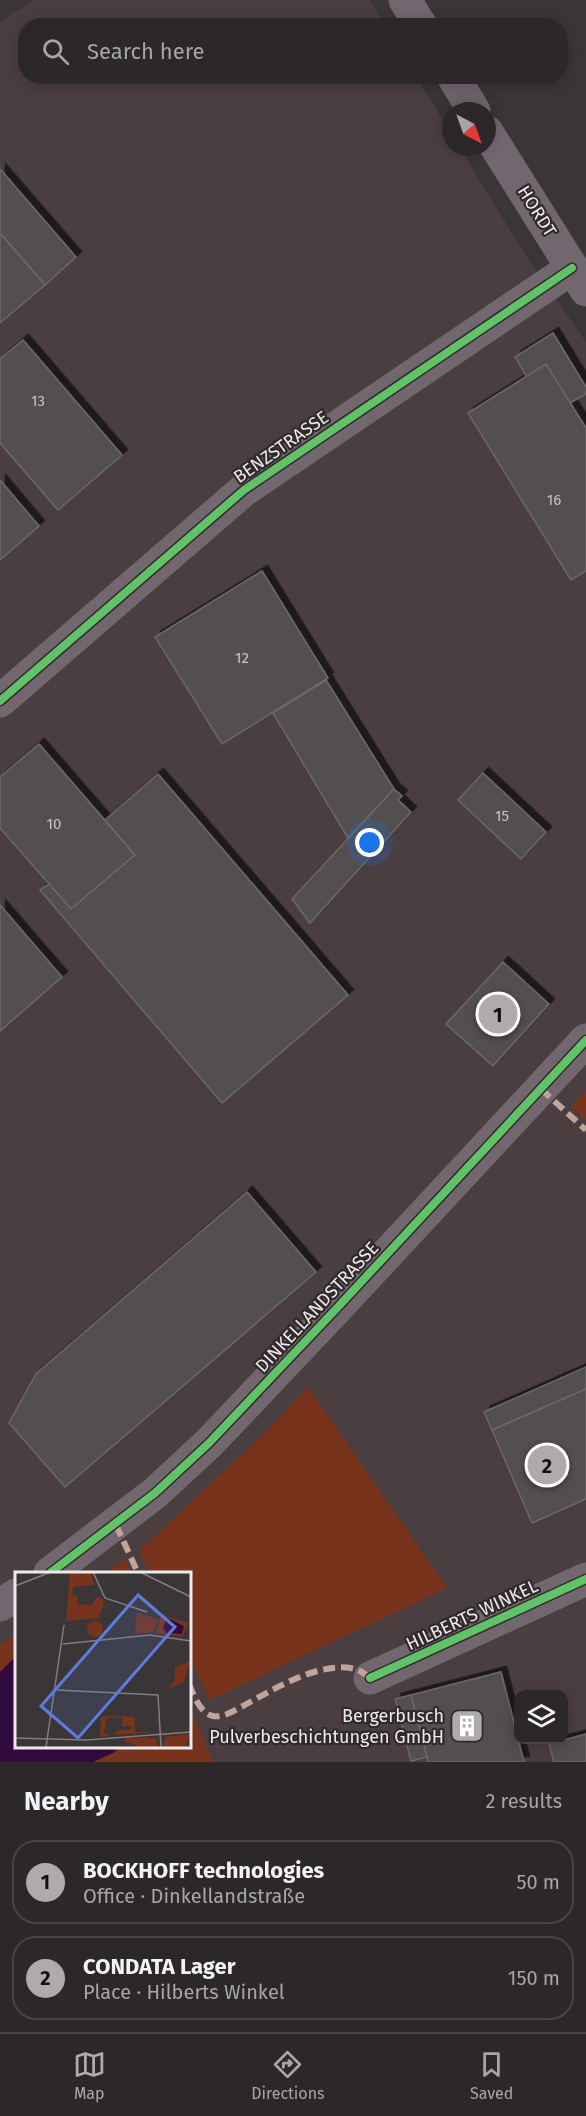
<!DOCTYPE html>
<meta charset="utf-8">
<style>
body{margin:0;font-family:"Fira Sans",sans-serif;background:#343031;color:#f1f3f6}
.controls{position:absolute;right:18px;bottom:18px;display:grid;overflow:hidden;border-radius:12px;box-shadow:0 3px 15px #0003}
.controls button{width:54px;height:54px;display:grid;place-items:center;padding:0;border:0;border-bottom:2px solid #484446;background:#2c2829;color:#f1f3f6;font:30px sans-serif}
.compass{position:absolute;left:442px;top:102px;width:54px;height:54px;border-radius:50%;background:#2c2829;box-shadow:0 3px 15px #0003;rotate:139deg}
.you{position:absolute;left:370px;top:843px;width:21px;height:21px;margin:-15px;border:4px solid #fff;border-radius:50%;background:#1a73e8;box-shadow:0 0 0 9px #1a73e833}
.badge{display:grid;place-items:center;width:39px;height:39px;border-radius:50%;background:#afabac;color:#111;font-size:20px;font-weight:700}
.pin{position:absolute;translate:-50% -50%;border:3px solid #fff;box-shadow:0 2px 6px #0006}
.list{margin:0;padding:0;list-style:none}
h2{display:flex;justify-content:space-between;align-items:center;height:78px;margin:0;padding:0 24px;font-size:26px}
h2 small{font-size:20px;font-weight:400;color:#a6a6a8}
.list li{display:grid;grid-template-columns:39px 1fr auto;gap:18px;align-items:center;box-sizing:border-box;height:84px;margin:0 12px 12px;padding:0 12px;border:2px solid #484446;border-radius:24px}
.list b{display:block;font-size:22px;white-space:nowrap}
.list p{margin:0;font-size:20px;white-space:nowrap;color:#a6a6a8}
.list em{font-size:20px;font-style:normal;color:#a6a6a8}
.icon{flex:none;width:33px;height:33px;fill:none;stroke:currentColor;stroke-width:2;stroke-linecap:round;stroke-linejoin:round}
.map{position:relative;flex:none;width:586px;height:1762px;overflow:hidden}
.search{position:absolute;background:#2c2829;box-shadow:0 3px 15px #0003;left:18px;right:18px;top:18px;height:66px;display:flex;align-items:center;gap:15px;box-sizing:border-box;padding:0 21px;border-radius:24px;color:#a6a6a8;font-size:22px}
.sheet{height:270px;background:#2c2829}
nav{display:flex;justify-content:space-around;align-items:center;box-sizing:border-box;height:84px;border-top:2px solid #484446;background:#2c2829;font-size:16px;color:#a6a6a8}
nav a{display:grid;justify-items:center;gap:3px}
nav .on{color:#afabac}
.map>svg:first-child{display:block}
.built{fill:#4b3e41;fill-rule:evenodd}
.green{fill:#77331c}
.water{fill:#31093d}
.building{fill:#524f50;stroke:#6c6869;stroke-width:1.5;filter:url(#shadow)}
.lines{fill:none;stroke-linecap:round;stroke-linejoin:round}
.minor{stroke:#73676f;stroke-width:33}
.quiet{stroke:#c0a59a;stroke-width:6;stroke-dasharray:12 6;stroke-linecap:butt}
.cycleway-casing{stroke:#302a2c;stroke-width:11}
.cycleway{stroke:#61c268;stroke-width:8}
.labels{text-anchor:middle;stroke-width:4.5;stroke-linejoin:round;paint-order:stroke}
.number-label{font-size:15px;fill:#c7c3c4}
.street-label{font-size:18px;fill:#eeeaeb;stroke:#302a2c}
.poi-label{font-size:18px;fill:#eeeaeb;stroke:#302a2c;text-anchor:end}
.inset-road{fill:none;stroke:#827d7f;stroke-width:1.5}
.view{fill:#5c7dde;fill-opacity:0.15;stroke:#5c7dde;stroke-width:3}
.inset-edge{fill:none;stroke:#eeeaeb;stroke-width:3}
</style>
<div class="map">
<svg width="586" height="1762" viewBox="0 0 586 1762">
<defs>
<filter id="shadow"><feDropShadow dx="5.5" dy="-5.5" stdDeviation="0" flood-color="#0009"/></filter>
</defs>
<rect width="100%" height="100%" fill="#3a3537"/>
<!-- built -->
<path class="built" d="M33,0H369L385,25L26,26V76L416,77L451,133V147H459L528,259L586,342V1762H0V22ZM16,1573H189V1746H16ZM518,1694H564V1740H518Z"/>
<!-- green -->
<g class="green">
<polygon points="586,1091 586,1121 571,1107"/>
<polygon points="308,1387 447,1588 210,1700 189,1656 189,1573 149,1573 139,1551 266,1432"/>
<polygon points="125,1559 131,1573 106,1573"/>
<polygon points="16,1635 16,1746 189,1746 189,1706 213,1762 0,1762 0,1645"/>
</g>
<!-- water -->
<polygon class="water" points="16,1656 16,1746 122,1746 113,1753 93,1762 0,1762 0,1672"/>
<!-- building -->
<g class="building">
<polygon points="0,169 76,257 45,285 0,233"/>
<polygon points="0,233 45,285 0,323"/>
<polygon points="553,333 586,387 586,394 570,403 546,364 527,377 515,357"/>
<polygon points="23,340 122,455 58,510 0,443 0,359"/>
<polygon points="546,364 586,428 586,571 571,580 468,413"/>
<polygon points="0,480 39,526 0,560"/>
<polygon points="262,571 328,678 222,744 155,637"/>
<polygon points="326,680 394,789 348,838 273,713"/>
<polygon points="39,744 135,855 71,909 0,828 0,777"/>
<polygon points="483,773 546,832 521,859 458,800"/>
<polygon points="158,774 348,995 222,1103 40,890 49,884 71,909 135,855 105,820"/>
<polygon points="394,789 402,796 398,800 411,812 310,923 292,899"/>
<polygon points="0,905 62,977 0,1031"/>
<polygon points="503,962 549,1004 493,1066 446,1024"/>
<polygon points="247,1192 316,1272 65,1487 9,1423 36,1374"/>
<polygon points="586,1367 586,1389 492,1430 484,1412"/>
<polygon points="586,1389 586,1499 532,1523 492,1430"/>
<polygon points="501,1672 524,1762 428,1762 411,1695"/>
<polygon points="411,1695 427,1757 411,1761 395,1699"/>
<polygon points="586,1734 586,1762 554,1762 549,1744"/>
</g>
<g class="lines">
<!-- minor -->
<g class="minor">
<polyline points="405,0 421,26"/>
<polyline points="453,76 474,111"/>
<polyline points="487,132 586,290"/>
<polyline points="0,701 244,490 572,268"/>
<polyline points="50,1573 155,1493 209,1443 337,1308 586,1040"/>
<polyline points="0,1605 16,1595"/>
<polyline points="370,1678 586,1579"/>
</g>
<!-- quiet -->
<g class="quiet">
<polyline points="541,1089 586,1130"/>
<polyline points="116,1525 138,1573"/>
<path d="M189,1684C194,1696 200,1713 213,1716C224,1718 235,1710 243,1706C272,1690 321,1660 355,1669C360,1670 366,1675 370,1678"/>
</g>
<defs>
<g id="cycleway">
<polyline points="0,701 244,490 572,268"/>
<polyline points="50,1573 155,1493 209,1443 337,1308 586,1040"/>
<polyline points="370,1678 586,1579"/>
</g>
</defs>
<!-- cycleway casing -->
<use href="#cycleway" class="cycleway-casing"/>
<!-- cycleway -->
<use href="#cycleway" class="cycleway"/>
</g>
<!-- icons -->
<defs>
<symbol id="building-square" viewBox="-11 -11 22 22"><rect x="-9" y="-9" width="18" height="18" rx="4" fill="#afabac" stroke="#302a2c"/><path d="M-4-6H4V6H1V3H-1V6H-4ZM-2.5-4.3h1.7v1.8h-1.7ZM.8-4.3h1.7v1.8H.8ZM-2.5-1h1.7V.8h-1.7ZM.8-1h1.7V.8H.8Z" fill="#fff"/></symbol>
</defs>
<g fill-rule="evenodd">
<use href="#building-square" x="448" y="1707" width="38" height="38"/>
</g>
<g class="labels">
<!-- number labels -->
<g class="number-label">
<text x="38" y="406">13</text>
<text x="554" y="505">16</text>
<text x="242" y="663">12</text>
<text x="502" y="821">15</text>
<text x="54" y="829">10</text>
</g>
<!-- street labels -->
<g class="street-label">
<text transform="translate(537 211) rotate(58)" y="6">HORDT</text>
<text transform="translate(281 447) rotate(-35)" y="6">BENZSTRASSE</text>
<text transform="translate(317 1307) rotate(-47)" y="6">DINKELLANDSTRASSE</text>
<text transform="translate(472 1615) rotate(-25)" y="6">HILBERTS WINKEL</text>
</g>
<!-- poi labels -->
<g class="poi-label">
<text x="444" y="1722">Bergerbusch<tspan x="444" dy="21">Pulverbeschichtungen GmbH</tspan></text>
</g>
</g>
<!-- overview -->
<g transform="translate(15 1572)">
<rect width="176" height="176" fill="#3a3537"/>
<path d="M55,0H76L79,13L58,15L57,23L62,24V32L77,33L81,26L85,25L89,30L84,46L51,49ZM122,41L143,47L139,60L120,62ZM146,43L173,51L168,65L141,61ZM72 57a8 8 0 1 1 16 0a8 8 0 1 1-16 0ZM175,89L169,110L152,118L160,108V95ZM86,144L120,145V160H143L99,163L104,158H116V154H107V146H92L89,161L97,163L85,165ZM175,162L171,175H147L151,165ZM110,166H141L143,175H125L109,169Z" fill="#77331c"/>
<path d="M152,46L169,54L167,62L152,61L148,56Z" fill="#31093d"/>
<path class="inset-road" d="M78,0L90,26L132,40M125,0L176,25M0,14L36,0M48,72L135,63L176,69M42,118L143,123L146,175M0,166L72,168L176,160M31,175L49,53"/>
<path class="view" d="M123,23L160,55L63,166L26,134Z"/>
<rect width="176" height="176" class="inset-edge"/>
</g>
</svg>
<div class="controls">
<button><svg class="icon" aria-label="layers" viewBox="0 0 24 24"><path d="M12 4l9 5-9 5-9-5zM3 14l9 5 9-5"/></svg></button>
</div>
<svg class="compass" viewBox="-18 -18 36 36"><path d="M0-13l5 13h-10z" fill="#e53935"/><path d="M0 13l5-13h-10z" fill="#a6a6a8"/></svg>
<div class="you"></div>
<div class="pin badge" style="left:498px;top:1014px">1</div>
<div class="pin badge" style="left:547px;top:1465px">2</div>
<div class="search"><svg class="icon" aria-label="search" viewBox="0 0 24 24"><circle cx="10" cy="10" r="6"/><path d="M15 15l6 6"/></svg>Search here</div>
</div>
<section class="sheet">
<h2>Nearby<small>2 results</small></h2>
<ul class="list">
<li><span class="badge">1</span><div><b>BOCKHOFF technologies</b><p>Office · Dinkellandstraße</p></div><em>50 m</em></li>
<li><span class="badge">2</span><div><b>CONDATA Lager</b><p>Place · Hilberts Winkel</p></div><em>150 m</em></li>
</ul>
</section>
<nav>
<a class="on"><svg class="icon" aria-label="map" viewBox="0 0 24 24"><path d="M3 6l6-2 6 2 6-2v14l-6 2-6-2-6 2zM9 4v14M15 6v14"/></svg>Map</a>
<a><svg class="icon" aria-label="directions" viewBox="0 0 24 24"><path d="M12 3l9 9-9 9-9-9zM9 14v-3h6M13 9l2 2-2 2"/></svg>Directions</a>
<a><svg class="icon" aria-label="saved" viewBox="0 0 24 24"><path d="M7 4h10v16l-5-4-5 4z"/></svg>Saved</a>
</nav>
